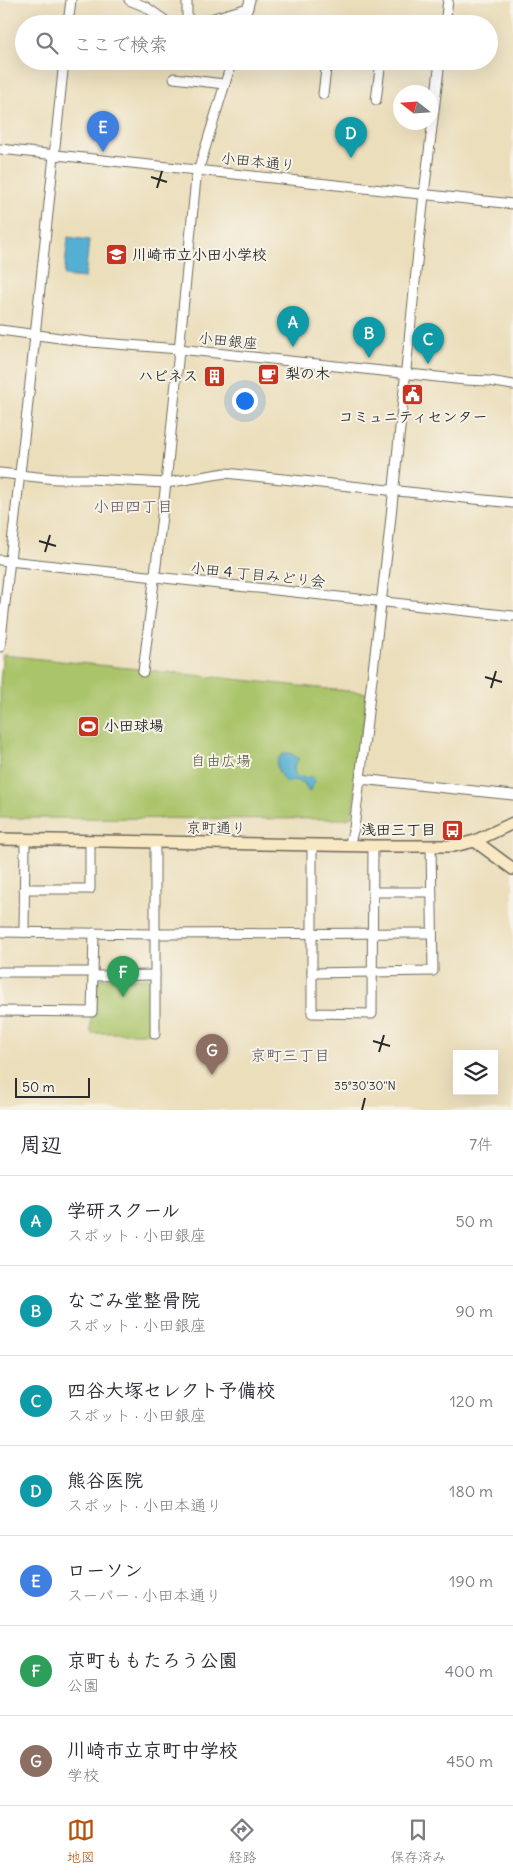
<!DOCTYPE html>
<html lang="ja">
<meta charset="utf-8">
<style>
body{margin:0;font-family:Delius,"Klee One",sans-serif;background:#f7f7f7;color:#2b2b33}
.controls{position:absolute;right:15px;bottom:15px;display:grid;overflow:hidden;border-radius:0px;box-shadow:0 5px 20px #0002}
.controls button{width:45px;height:45px;display:grid;place-items:center;padding:0;border:0;border-bottom:1px solid #e1e1e2;background:#fff;color:#2b2b33;font:25px sans-serif}
.compass{position:absolute;left:393px;top:85px;width:45px;height:45px;border-radius:50%;background:#fff;box-shadow:0 5px 20px #0002;rotate:287deg}
.scale{position:absolute;left:15px;bottom:12px;width:75px;box-sizing:border-box;padding-left:5px;border:2px solid #2b2b2b;border-top:0;font-size:14px;line-height:18px;white-space:nowrap;color:#2b2b2b;-webkit-text-stroke:4px #f7f3e8;paint-order:stroke}
.you{position:absolute;left:244px;top:400px;width:18px;height:18px;margin:-12px;border:4px solid #fff;border-radius:50%;background:#1a73e8;box-shadow:0 0 0 8px #1a73e833}
.badge{display:grid;place-items:center;width:32px;height:32px;border-radius:50%;background:#b45309;color:#fff;font-size:16px;font-weight:700}
.pin{position:absolute;translate:-50% -41px;filter:drop-shadow(0 1px 2px #0008)}
.pin::after{content:'';position:absolute;top:26px;width:18px;height:15px;background:inherit;clip-path:polygon(0 0,100% 0,50% 100%)}
.list{margin:0;padding:0;list-style:none}
h2{display:flex;justify-content:space-between;align-items:center;height:65px;margin:0;padding:0 20px;font-size:21px}
h2 small{font-size:16px;font-weight:400;color:#7c7c81}
.list li{display:grid;grid-template-columns:32px 1fr auto;gap:15px;align-items:center;box-sizing:border-box;height:90px;padding:0 20px;border-top:1px solid #e1e1e2}
.list b{display:block;font-size:19px;white-space:nowrap}
.list p{margin:0;font-size:16px;white-space:nowrap;color:#7c7c81}
.list em{font-size:16px;font-style:normal;color:#7c7c81}
.icon{flex:none;width:28px;height:28px;fill:none;stroke:currentColor;stroke-width:2;stroke-linecap:round;stroke-linejoin:round}
.map{position:relative;flex:none;width:513px;height:1110px;overflow:hidden}
.search{position:absolute;background:#fff;box-shadow:0 5px 20px #0002;left:15px;right:15px;top:15px;height:55px;display:flex;align-items:center;gap:12px;box-sizing:border-box;padding:0 18px;border-radius:28px;color:#7c7c81;font-size:19px}
.sheet{height:695px;background:#fff}
nav{display:flex;justify-content:space-around;align-items:center;box-sizing:border-box;height:70px;border-top:1px solid #e1e1e2;background:#fff;font-size:14px;color:#7c7c81}
nav a{display:grid;justify-items:center;gap:2px}
nav .on{color:#b45309}
.map>svg:first-child{display:block}
.green{fill:#aac46a;stroke:#6a784a}
.water{fill:#54afd2;stroke:#406d7e}
.lines{fill:none;stroke-linecap:round;stroke-linejoin:round}
.street-casing{stroke:#6e6a5d;stroke-width:11}
.secondary-casing{stroke:#6e6a5d;stroke-width:14}
.street{stroke:#fff;stroke-width:9}
.secondary{stroke:#f8e8c3;stroke-width:11}
.ticks{fill:none;stroke:#2b2b2b;stroke-width:2}
.labels{text-anchor:middle;stroke-width:4;stroke-linejoin:round;paint-order:stroke}
.street-label{font-size:15px;fill:#2b2b2b;stroke:#f7f3e8}
.poi-label{font-size:15px;font-weight:bold;fill:#2b2b2b;stroke:#f7f3e8;text-anchor:start}
.park-label{font-size:15px;fill:#51593e;stroke:#f7f3e8}
.neighbourhood-label{font-size:16px;fill:#5c5163;stroke:#f7f3e8}
.ticks-label{font-size:12px;text-anchor:middle;fill:#2b2b2b;stroke:#f7f3e8;stroke-width:4;stroke-linejoin:round;paint-order:stroke}
</style>
<div class="map">
<svg width="513" height="1110" viewBox="0 0 513 1110">
<rect width="100%" height="100%" fill="#f7f3e8"/>
<filter id="ink" filterUnits="userSpaceOnUse"><feTurbulence type="fractalNoise" baseFrequency=".02" numOctaves="2"/><feDisplacementMap in="SourceGraphic" scale="10" xChannelSelector="R" yChannelSelector="G"/><feConvolveMatrix kernelMatrix="1 2 1 2 8 2 1 2 1" color-interpolation-filters="sRGB"/></filter>
<filter id="wash" filterUnits="userSpaceOnUse"><feTurbulence type="fractalNoise" baseFrequency=".0096" numOctaves="4" result="noise"/><feDisplacementMap in="SourceGraphic" scale="20" xChannelSelector="R" yChannelSelector="G"/><feGaussianBlur stdDeviation="1.12" result="paint"/><feColorMatrix in="noise" values="0 0 0 0 0 0 0 0 0 0 0 0 0 0 0 0 0 1.4 0 .05"/><feComposite in="paint" operator="in"/></filter>
<g filter="url(#wash)">
<rect width="100%" height="100%" fill="#ebdebb"/>
<!-- green -->
<g class="green">
<polygon points="3,655 367,693 352,816 348,819 0,818 0,683"/>
<polygon points="150,978 149,1033 91,1033 91,1015 96,1015 96,979"/>
</g>
<!-- water -->
<g class="water">
<polygon points="68,237 89,240 85,278 64,276"/>
<path d="M287,753L292,754L299,759C293,765 292,771 298,777L306,778L311,776L315,781L310,792L308,791L304,782L301,783L294,780L286,783C278,773 270,758 287,753Z"/>
</g>
</g>
<g filter="url(#ink)">
<g class="lines">
<defs>
<g id="street">
<polyline points="129,0 146,7 170,24"/>
<polyline points="68,24 71,0"/>
<polyline points="187,24 187,0"/>
<polyline points="193,24 248,8"/>
<polyline points="243,24 250,0"/>
<polyline points="445,24 448,0"/>
<polyline points="174,78 224,84"/>
<polyline points="323,94 327,61"/>
<polyline points="376,100 381,61"/>
<polyline points="0,149 513,204"/>
<polyline points="0,330 90,342 179,349 465,380 489,381 513,385"/>
<polyline points="0,473 56,479 90,479 166,483 225,473 513,503"/>
<polyline points="0,560 513,616"/>
<polyline points="0,647 26,421 64,61"/>
<polyline points="143,672 166,483 196,178 232,61"/>
<polyline points="360,779 513,795"/>
<polyline points="312,845 312,1013 372,1014 373,846"/>
<polyline points="349,846 354,828 360,779 388,545 424,194 440,61"/>
<polyline points="24,889 90,889 90,841"/>
<polyline points="373,892 431,892"/>
<polyline points="0,932 155,934 432,933"/>
<polyline points="24,932 25,840"/>
<polyline points="0,972 93,972"/>
<polyline points="312,973 433,971 431,846"/>
<polyline points="93,976 155,975"/>
<polyline points="0,1011 92,1012 94,933"/>
<polyline points="155,1034 155,842"/>
</g>
<g id="secondary">
<polyline points="0,839 373,846 454,846 475,841 513,823"/>
<polyline points="475,841 513,869"/>
</g>
</defs>
<!-- street casing -->
<use href="#street" class="street-casing"/>
<!-- secondary casing -->
<use href="#secondary" class="secondary-casing"/>
<!-- street -->
<use href="#street" class="street"/>
<!-- secondary -->
<use href="#secondary" class="secondary"/>
</g>
</g>
<!-- ticks -->
<path class="ticks" d="M151,177L167,182M157,188L162,171M39,541L56,546M45,552L50,535M485,677L502,682M491,688L496,671M373,1041L390,1046M379,1052L384,1035M362,1110L365,1098"/>
<!-- icons -->
<defs>
<symbol id="school-square" viewBox="-11 -11 22 22"><rect x="-9" y="-9" width="18" height="18" rx="4" fill="#c8321e" stroke="#f7f3e8"/><path d="M0-5L7-2L0 1L-7-2ZM-4 1L0 2.5L4 1V4Q0 6-4 4Z" fill="#fff"/></symbol>
<symbol id="cafe-square" viewBox="-11 -11 22 22"><rect x="-9" y="-9" width="18" height="18" rx="4" fill="#c8321e" stroke="#f7f3e8"/><path d="M-5.5-4.5H6V0H3Q3 3.5 0 3.5H-2.5Q-5.5 3.5-5.5 0ZM3-3.2v2h1.7v-2ZM-6 4.5H4V6H-6Z" fill="#fff"/></symbol>
<symbol id="building-square" viewBox="-11 -11 22 22"><rect x="-9" y="-9" width="18" height="18" rx="4" fill="#c8321e" stroke="#f7f3e8"/><path d="M-4-6H4V6H1V3H-1V6H-4ZM-2.5-4.3h1.7v1.8h-1.7ZM.8-4.3h1.7v1.8H.8ZM-2.5-1h1.7V.8h-1.7ZM.8-1h1.7V.8H.8Z" fill="#fff"/></symbol>
<symbol id="civic-square" viewBox="-11 -11 22 22"><rect x="-9" y="-9" width="18" height="18" rx="4" fill="#c8321e" stroke="#f7f3e8"/><path d="M-.6-6.5H3V-4.5H.6V-3L4-1V1h2V6H-6V1h2V-1L-.6-3ZM-1.2 2.5V6h2.4V2.5Z" fill="#fff"/></symbol>
<symbol id="stadium-square" viewBox="-11 -11 22 22"><rect x="-9" y="-9" width="18" height="18" rx="4" fill="#c8321e" stroke="#f7f3e8"/><path d="M0-5a6.5 5 0 1 0 0 10a6.5 5 0 1 0 0-10ZM-3.5-1.8h7v3.6h-7Z" fill="#fff"/></symbol>
<symbol id="bus-square" viewBox="-11 -11 22 22"><rect x="-9" y="-9" width="18" height="18" rx="4" fill="#c8321e" stroke="#f7f3e8"/><path d="M-5-6H5V4H4V6H2V4H-2V6H-4V4H-5ZM-3.5-4V0h7V-4ZM-3.5 1.2v1.5H-2V1.2ZM2 1.2v1.5H3.5V1.2Z" fill="#fff"/></symbol>
</defs>
<g fill-rule="evenodd">
<use href="#school-square" x="104" y="242" width="25" height="25"/>
<use href="#cafe-square" x="256" y="362" width="25" height="25"/>
<use href="#building-square" x="202" y="364" width="25" height="25"/>
<use href="#civic-square" x="400" y="382" width="25" height="25"/>
<use href="#stadium-square" x="76" y="714" width="25" height="25"/>
<use href="#bus-square" x="440" y="818" width="25" height="25"/>
</g>
<g class="labels">
<!-- street labels -->
<g class="street-label">
<text transform="translate(258 162) rotate(6)" y="5">小田本通り</text>
<text transform="translate(228 341) rotate(6)" y="5">小田銀座</text>
<text transform="translate(258 575) rotate(6)" y="5">小田 4 丁目みどり会</text>
<text transform="translate(216 828) rotate(1)" y="5">京町通り</text>
</g>
<!-- poi labels -->
<g class="poi-label">
<text x="132" y="260">川崎市立小田小学校</text>
<text x="285" y="379">梨の木</text>
<text x="198" y="381" text-anchor="end">ハピネス</text>
<text x="413" y="422" text-anchor="middle">コミュニティセンター</text>
<text x="104" y="731">小田球場</text>
<text x="436" y="835" text-anchor="end">浅田三丁目</text>
</g>
<!-- park labels -->
<g class="park-label">
<text x="221" y="766">自由広場</text>
</g>
<!-- neighbourhood labels -->
<g class="neighbourhood-label">
<text x="133" y="512">小田四丁目</text>
<text x="290" y="1061">京町三丁目</text>
</g>
</g>
<g class="ticks-label">
<text x="365" y="1090">35°30'30"N</text>
</g>
</svg>
<div class="controls">
<button><svg class="icon" aria-label="layers" viewBox="0 0 24 24"><path d="M12 4l9 5-9 5-9-5zM3 14l9 5 9-5"/></svg></button>
</div>
<svg class="compass" viewBox="-18 -18 36 36"><path d="M0-13l5 13h-10z" fill="#e53935"/><path d="M0 13l5-13h-10z" fill="#7c7c81"/></svg>
<div class="scale">50 m</div>
<div class="you"></div>
<div class="pin badge" style="left:293px;top:347px;background:#0f9aa8">A</div>
<div class="pin badge" style="left:369px;top:358px;background:#0f9aa8">B</div>
<div class="pin badge" style="left:428px;top:364px;background:#0f9aa8">C</div>
<div class="pin badge" style="left:351px;top:158px;background:#0f9aa8">D</div>
<div class="pin badge" style="left:103px;top:152px;background:#3f7fe0">E</div>
<div class="pin badge" style="left:123px;top:997px;background:#2e9e5b">F</div>
<div class="pin badge" style="left:212px;top:1075px;background:#8d6e63">G</div>
<div class="search"><svg class="icon" aria-label="search" viewBox="0 0 24 24"><circle cx="10" cy="10" r="6"/><path d="M15 15l6 6"/></svg>ここで検索</div>
</div>
<section class="sheet">
<h2>周辺<small>7件</small></h2>
<ul class="list">
<li><span class="badge" style="background:#0f9aa8">A</span><div><b>学研スクール</b><p>スポット · 小田銀座</p></div><em>50 m</em></li>
<li><span class="badge" style="background:#0f9aa8">B</span><div><b>なごみ堂整骨院</b><p>スポット · 小田銀座</p></div><em>90 m</em></li>
<li><span class="badge" style="background:#0f9aa8">C</span><div><b>四谷大塚セレクト予備校</b><p>スポット · 小田銀座</p></div><em>120 m</em></li>
<li><span class="badge" style="background:#0f9aa8">D</span><div><b>熊谷医院</b><p>スポット · 小田本通り</p></div><em>180 m</em></li>
<li><span class="badge" style="background:#3f7fe0">E</span><div><b>ローソン</b><p>スーパー · 小田本通り</p></div><em>190 m</em></li>
<li><span class="badge" style="background:#2e9e5b">F</span><div><b>京町ももたろう公園</b><p>公園</p></div><em>400 m</em></li>
<li><span class="badge" style="background:#8d6e63">G</span><div><b>川崎市立京町中学校</b><p>学校</p></div><em>450 m</em></li>
</ul>
</section>
<nav>
<a class="on"><svg class="icon" aria-label="map" viewBox="0 0 24 24"><path d="M3 6l6-2 6 2 6-2v14l-6 2-6-2-6 2zM9 4v14M15 6v14"/></svg>地図</a>
<a><svg class="icon" aria-label="directions" viewBox="0 0 24 24"><path d="M12 3l9 9-9 9-9-9zM9 14v-3h6M13 9l2 2-2 2"/></svg>経路</a>
<a><svg class="icon" aria-label="saved" viewBox="0 0 24 24"><path d="M7 4h10v16l-5-4-5 4z"/></svg>保存済み</a>
</nav>
